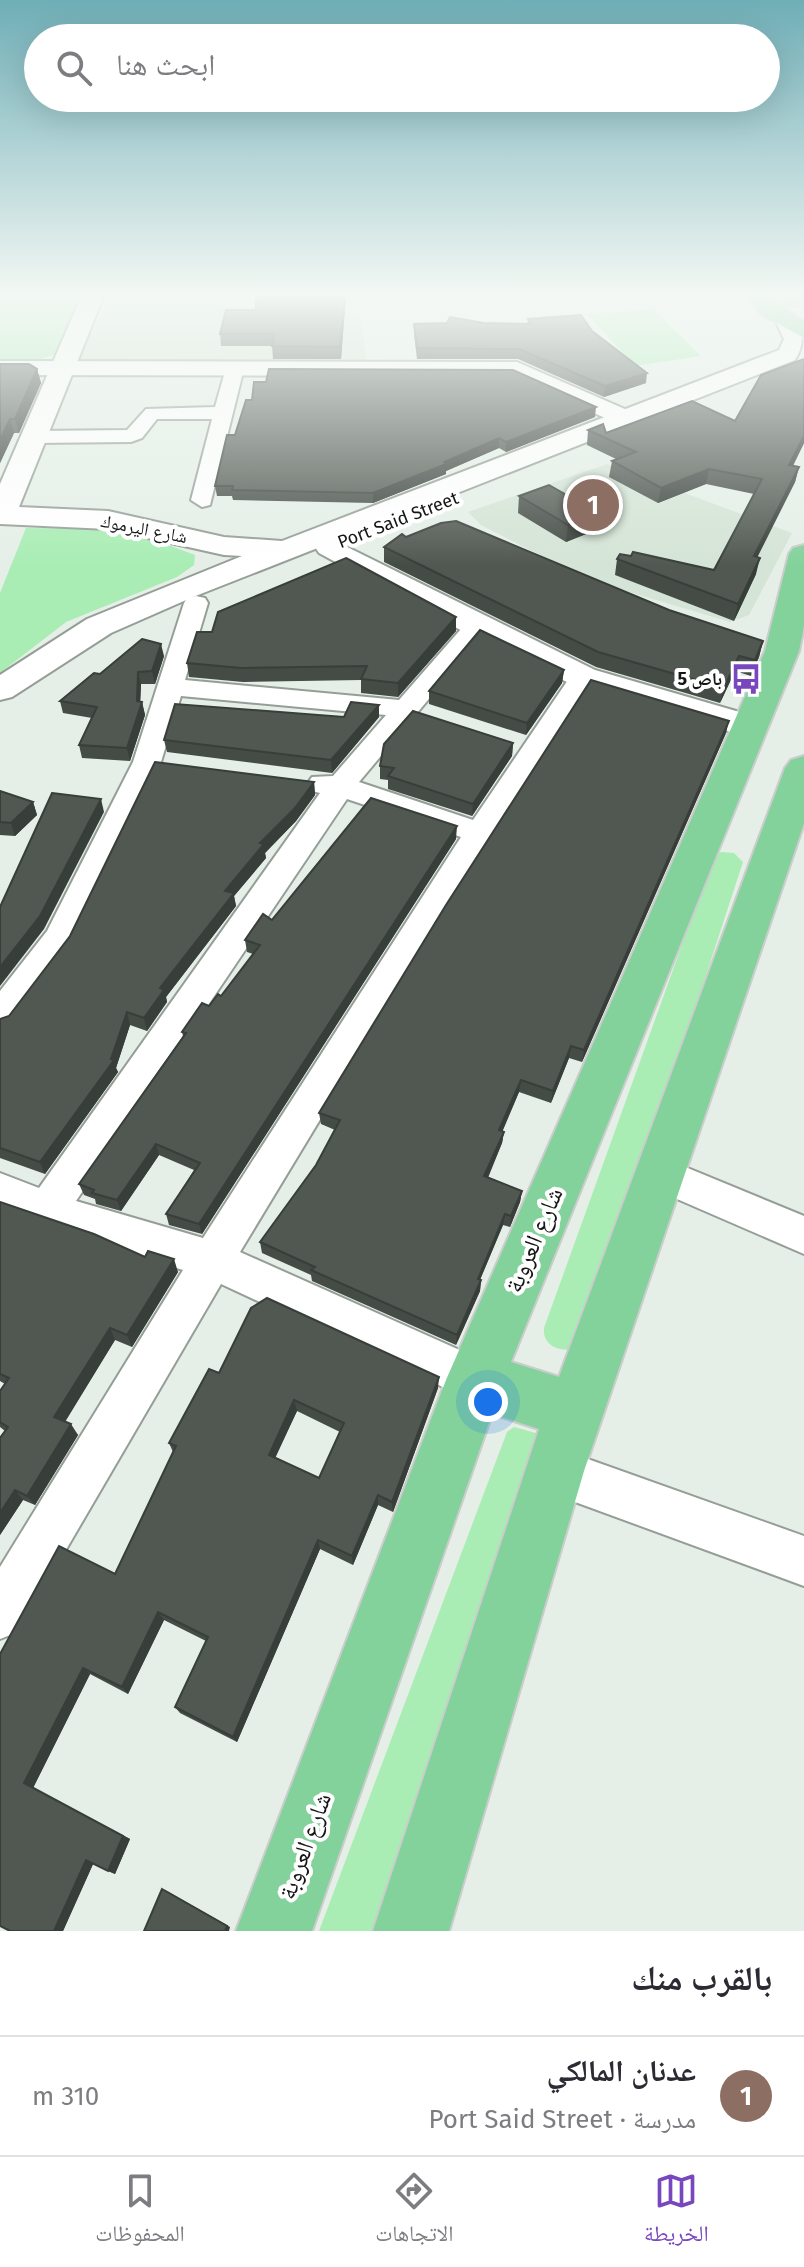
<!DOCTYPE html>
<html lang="ar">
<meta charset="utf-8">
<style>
body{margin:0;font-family:"Fira Sans","Noto Naskh Arabic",sans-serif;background:#f2f2f3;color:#2b2b33;direction:rtl}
.you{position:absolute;left:488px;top:1402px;width:28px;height:28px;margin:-20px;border:6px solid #fff;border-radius:50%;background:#1a73e8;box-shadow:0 0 0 12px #1a73e833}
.badge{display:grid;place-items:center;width:52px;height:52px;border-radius:50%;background:#7846bd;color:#fff;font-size:26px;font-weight:700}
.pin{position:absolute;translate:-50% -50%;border:4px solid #fff;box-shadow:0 2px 8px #0006}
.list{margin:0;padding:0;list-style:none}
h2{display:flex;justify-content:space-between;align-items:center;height:104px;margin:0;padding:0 32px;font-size:34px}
h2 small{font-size:26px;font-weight:400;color:#7c7c81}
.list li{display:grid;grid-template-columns:52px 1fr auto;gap:24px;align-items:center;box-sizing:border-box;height:120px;padding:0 32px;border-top:2px solid #e1e1e2}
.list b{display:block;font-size:30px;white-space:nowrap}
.list p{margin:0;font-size:26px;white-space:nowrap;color:#7c7c81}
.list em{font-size:26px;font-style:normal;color:#7c7c81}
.icon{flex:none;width:44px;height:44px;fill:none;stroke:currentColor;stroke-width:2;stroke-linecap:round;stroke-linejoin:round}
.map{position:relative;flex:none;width:804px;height:1931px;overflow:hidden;direction:ltr}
.search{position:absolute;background:#fff;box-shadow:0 8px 32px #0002;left:24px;right:24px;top:24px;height:88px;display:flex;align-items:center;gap:20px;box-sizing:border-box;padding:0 28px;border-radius:44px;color:#7c7c81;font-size:30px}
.sheet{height:224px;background:#fff}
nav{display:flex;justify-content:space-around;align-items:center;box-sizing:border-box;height:112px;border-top:2px solid #e1e1e2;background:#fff;font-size:22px;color:#7c7c81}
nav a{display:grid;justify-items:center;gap:4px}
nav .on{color:#7846bd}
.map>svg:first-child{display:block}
.built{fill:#d4e4d6}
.green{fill:#a9edb4}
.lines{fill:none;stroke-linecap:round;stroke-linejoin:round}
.secondary-tunnel{stroke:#c6cfc8;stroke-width:25;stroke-dasharray:25 12;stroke-linecap:butt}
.minor-casing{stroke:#959e96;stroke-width:4}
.tertiary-casing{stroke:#959e96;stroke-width:4}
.secondary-casing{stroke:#959e96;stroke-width:4}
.primary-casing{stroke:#cbcccc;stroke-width:4}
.minor{fill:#fff;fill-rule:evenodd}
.tertiary{fill:#fff;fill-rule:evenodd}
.secondary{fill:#fff;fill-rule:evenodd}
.primary{fill:#83d29b;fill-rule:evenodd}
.wall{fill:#454c46;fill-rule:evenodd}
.shaded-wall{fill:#383e39}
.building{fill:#505851;stroke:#383e39;stroke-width:2;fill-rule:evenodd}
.labels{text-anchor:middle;stroke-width:8;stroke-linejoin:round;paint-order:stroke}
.far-street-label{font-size:18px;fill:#141715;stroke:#fff}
.far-poi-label{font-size:18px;font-weight:bold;fill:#141715;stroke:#fff;text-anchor:end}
.near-street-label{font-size:24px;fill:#141715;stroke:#fff}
</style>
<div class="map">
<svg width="804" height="1931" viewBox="0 0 804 1931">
<rect width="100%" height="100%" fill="#e5efe7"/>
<!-- built -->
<g class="built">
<polygon points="111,295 219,295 218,307 330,307 361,317 367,366 74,364"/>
<polygon points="607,464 792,533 749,615 730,622 589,580 481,525 468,512"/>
</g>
<!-- green -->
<g class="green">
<polygon points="0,295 83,295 57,354 31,362 0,363"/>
<polygon points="653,309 701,356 635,366 587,314"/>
<polygon points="26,528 97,529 147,537 195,555 194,565 177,577 66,622 0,673 0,593"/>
<path d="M721,852L734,853L743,862L585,1345C570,1354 542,1351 544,1328L714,856Z"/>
<polygon points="514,1427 543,1435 381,1931 319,1931 507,1432"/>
</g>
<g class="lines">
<!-- secondary-tunnel -->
<polyline class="secondary-tunnel" points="779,295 804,296"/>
<defs>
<g id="minor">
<polygon points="235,362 244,368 210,505 202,507 191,500 212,419 157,419 142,438 131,442 34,443 24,437 34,431 127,430 146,409 215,407 226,368"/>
<path d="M196,596L205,598L208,603L185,680L399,700L468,621H486L490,626L486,631L359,782L473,820L574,671H592L596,677L443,916L240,1252L491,1364L497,1380L491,1396L475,1402L221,1284L18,1632L0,1639V1567L183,1270L47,1228L0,1209V1173L39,1188L320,793L312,791L307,784L312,777L333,776L386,715L181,696L161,762L77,938L12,1027L0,1031V991L47,931L133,762L184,603L187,598ZM347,799L461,837L203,1238L76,1201Z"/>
<polygon points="661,1157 804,1216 804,1254 647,1186 641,1174 647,1162"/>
<polygon points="554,1447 804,1536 804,1586 537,1488 530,1471 537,1454"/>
</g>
<g id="tertiary">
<polygon points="0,361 517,362 634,413 637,418 634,423 616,423 513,376 0,375"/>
<polygon points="329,538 595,670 760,718 765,726 760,734 748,737 571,684 466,633 319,553 315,547 319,541"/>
</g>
<path id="secondary" d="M82,295H104L19,507L108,511L224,537L282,541L779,350L784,339L776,322L779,317H795C804,332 804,346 795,360L193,597L111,633L12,697L0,700V675L87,619L242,556L224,555L108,529L0,524V484Z"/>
<g id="primary">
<polygon points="747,295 769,295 777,304 804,321 804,338 761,314"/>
<polygon points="804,545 804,626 799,651 511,1362 559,1377 785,768 791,760 804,756 804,823 584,1471 449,1931 373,1931 539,1429 492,1414 312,1931 236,1931 446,1380 765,651 789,554 793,548"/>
</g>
</defs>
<!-- minor casing -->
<use href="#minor" class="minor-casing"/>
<!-- tertiary casing -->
<use href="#tertiary" class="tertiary-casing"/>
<!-- secondary casing -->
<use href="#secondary" class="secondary-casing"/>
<!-- primary casing -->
<use href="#primary" class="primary-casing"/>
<!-- minor -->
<use href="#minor" class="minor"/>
<!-- tertiary -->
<use href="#tertiary" class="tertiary"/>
<!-- secondary -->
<use href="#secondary" class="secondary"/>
<!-- primary -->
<use href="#primary" class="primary"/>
</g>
<!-- wall -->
<g class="wall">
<polygon points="256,295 346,295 341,359 273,359 272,346 221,346 220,334 256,310"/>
<polygon points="528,319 592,331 646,383 604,397 518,359 417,359 414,334 414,324 527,324"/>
<polygon points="804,359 804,443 793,466 799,467 795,482 757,557 756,574 734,621 615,575 617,559 714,570 754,494 706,484 658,503 609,477 612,461 616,459 587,445 588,430 606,433 735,421"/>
<polygon points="0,364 37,369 41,383 19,433 14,433 0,463"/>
<polygon points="595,417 506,452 499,448 446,471 446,474 373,503 233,500 232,496 217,496 215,486"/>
<polygon points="519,496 598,513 596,530 566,542 518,513"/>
<polygon points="406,537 669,610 763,641 759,657 751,676 735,671 720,703 596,667 384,562 384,547"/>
<polygon points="456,631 398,697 361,693 361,680 243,682 189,677 187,663 212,632"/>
<polygon points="164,656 155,684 141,684 140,702 142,702 145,715 130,761 82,758 79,745 92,718 63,713 60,701"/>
<polygon points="564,670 562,683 526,735 429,704 429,691"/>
<polygon points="344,717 379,717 332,773 167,752 164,740"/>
<polygon points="726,733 582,1062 569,1058 551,1103 519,1092 502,1131 504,1132 502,1143 488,1178 522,1191 520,1202 510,1227 503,1225 480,1280 481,1280 480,1291 456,1345 312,1281 311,1275 262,1253 260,1242 316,1165 335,1130 321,1124 319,1113"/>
<polygon points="513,743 512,756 472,816 388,789 388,780 380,779 380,766"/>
<polygon points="314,782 315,795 296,821 265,853 266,858 234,896 236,906 166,997 167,1002 147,1031 130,1025 116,1068 118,1072 45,1174 0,1158 0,1019 9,1016"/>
<polygon points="0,791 33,802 37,815 15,836 0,835"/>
<polygon points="456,839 202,1234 169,1225 166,1214 194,1170 159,1155 121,1211 96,1204 95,1199 84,1195 79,1184 183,1036 182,1032 209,1006 221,996 253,954 247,952 245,940 272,920"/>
<polygon points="0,1202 178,1272 132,1347 115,1340 65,1422 78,1435 35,1505 23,1500 0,1535 0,1438 5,1431 0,1427 0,1391 5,1384 0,1381"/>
<path d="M219,1373L438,1388L393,1512L378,1505L353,1565L320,1549L237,1742L180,1713L175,1707L206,1641L164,1620L128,1694L90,1674L33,1788L130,1839L115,1874L93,1864L63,1931L0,1654L115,1574L173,1452L169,1443ZM297,1411L340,1432L319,1478L275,1457Z"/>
</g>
<!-- shaded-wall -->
<g class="shaded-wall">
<polygon points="345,295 346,295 341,359 340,347"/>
<polygon points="37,369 41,383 19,433 15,419"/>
<polygon points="647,373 646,383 604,397 605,386"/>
<polygon points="596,407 595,417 506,452 506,442"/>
<polygon points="10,419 14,433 0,463 0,440"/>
<polygon points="804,436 804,443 785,481 789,465"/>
<polygon points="499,438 499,448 446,471 446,474 373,503 373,493"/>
<polygon points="799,467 795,482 750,572 754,556"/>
<polygon points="709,469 706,484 658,503 661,488"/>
<polygon points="598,513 596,530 566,542 568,525"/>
<polygon points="760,558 756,574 734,621 738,604"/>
<polygon points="456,617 456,631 398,697 398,683"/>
<polygon points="763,641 759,657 751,676 755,660"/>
<polygon points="161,644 164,656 155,684 152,671"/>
<polygon points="739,656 735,671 720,703 724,688"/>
<polygon points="564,670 562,683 526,735 527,723"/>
<polygon points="138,672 141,684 140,708 142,702 145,715 130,761 127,748 137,701"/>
<polygon points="379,705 379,717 332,773 331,760"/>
<polygon points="729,721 726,733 582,1062 584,1050"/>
<polygon points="513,743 512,756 472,816 473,804"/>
<polygon points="314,782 315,795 296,821 265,853 266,858 234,896 236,906 166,997 167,1002 147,1031 144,1018 160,988 225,891 260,843"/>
<polygon points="101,799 104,812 44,929 0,986 0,967"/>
<polygon points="33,802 37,815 15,836 11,823"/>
<polygon points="457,826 456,839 202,1234 199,1224"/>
<polygon points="127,1012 130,1025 116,1068 118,1072 45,1174 40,1162 111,1059"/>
<polygon points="571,1046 569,1058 551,1103 553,1091"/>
<polygon points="521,1080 519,1092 498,1142 499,1130"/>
<polygon points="504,1132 502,1143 483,1188 484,1176"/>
<polygon points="156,1144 159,1155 121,1211 117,1200"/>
<polygon points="522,1191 520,1202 510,1227 511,1216"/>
<polygon points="505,1214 503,1225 476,1289 478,1279"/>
<polygon points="174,1259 178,1272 132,1347 127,1335"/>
<polygon points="481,1280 480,1291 456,1345 457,1335"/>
<polygon points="110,1328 115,1340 61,1428 54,1417"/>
<polygon points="439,1377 438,1388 393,1512 392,1502"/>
<polygon points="294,1400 297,1411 272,1465 269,1455"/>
<polygon points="71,1424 78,1435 35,1505 27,1496"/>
<polygon points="15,1490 23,1500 0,1535 0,1513"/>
<polygon points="378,1495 378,1505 353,1565 352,1556"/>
<polygon points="318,1540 320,1549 237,1742 233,1737"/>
<polygon points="158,1612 164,1620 128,1694 122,1687"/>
<polygon points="83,1668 90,1674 33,1788 130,1839 115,1874 108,1871 24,1783"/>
<polygon points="86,1860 94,1862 63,1931 54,1931"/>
<polygon points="162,1889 167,1891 230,1927 229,1931 225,1931"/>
</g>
<!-- building -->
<g class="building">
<polygon points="256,295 345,295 340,347 272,346 274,334 220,334 226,310 256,310"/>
<polygon points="581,315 592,331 647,373 605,386 519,349 417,348 414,324 447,323 450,317 484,323 531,324 528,319"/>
<polygon points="804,359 804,436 789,465 799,467 754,556 760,558 738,604 617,559 620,554 631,556 633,552 714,570 762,479 709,469 661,488 612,461 636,452 588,430 603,424 606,433 692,401 735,421 761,375"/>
<polygon points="0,364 29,364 37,369 15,419 10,419 0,440"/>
<polygon points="269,369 513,370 596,407 506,442 499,438 444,462 446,464 373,493 232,490 233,486 215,486 227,435 235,435 246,400 252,400 254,382 266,382"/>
<polygon points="549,485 598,513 568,525 519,496"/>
<polygon points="456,521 669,610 763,641 755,660 739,656 724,688 598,652 384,547 402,534 406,537 441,523"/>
<polygon points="346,558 456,617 398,683 361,679 367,666 241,668 187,663 197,632 212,632 218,612"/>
<polygon points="480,630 564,670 527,723 429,691"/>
<polygon points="142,639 161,644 152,671 138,672 137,701 142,702 127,748 79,745 97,707 60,701 94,673 100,674"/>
<polygon points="591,680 729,721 584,1050 571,1046 553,1091 521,1080 499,1130 504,1132 484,1176 522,1191 511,1216 505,1214 478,1279 481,1280 457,1335 311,1270 315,1267 260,1242 316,1165 340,1120 319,1113 446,905"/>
<polygon points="351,702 379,705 331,760 164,740 175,704 344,717"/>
<polygon points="413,711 513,743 473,804 388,776 394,768 380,766 384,744"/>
<polygon points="155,762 314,782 295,808 260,843 264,844 225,891 234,893 160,988 164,990 144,1018 127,1012 111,1059 114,1060 40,1162 0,1148 0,1019 9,1016 70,936"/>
<polygon points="0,791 33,802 11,823 0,822"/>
<polygon points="52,793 101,799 40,916 0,967 0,907"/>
<polygon points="371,798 457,826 199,1224 166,1214 200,1163 156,1144 117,1200 92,1193 94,1190 79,1184 186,1033 182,1032 202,1003 209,1006 218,994 221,996 260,945 245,940 263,914 272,920"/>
<polygon points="0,1202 94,1234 145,1257 148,1251 174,1259 127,1335 110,1328 54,1417 71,1424 27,1496 15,1490 0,1513 0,1438 8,1427 0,1422 0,1391 9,1378 0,1374"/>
<path d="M267,1298L439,1377L392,1502L378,1495L352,1556L318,1540L233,1737L175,1707L208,1637L158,1612L122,1687L83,1668L24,1783L123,1836L108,1871L86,1860L54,1931H10L0,1926V1654L59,1546L115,1574L176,1446L169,1443L209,1369L219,1373L251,1308ZM294,1400L344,1423L319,1478L269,1455Z"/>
<polygon points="162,1889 227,1926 225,1931 144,1931"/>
</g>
<!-- sky -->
<linearGradient id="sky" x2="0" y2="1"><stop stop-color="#6faeb6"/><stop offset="0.52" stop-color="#f3f8f4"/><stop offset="1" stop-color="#f3f8f4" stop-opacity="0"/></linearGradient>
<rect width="804" height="566" fill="url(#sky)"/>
<!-- icons -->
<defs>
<symbol id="bus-bare" viewBox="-9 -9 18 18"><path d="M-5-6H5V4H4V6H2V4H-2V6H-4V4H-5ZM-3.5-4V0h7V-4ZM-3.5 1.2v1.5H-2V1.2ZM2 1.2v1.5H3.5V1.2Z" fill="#7846bd" stroke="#fff" stroke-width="2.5" paint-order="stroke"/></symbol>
</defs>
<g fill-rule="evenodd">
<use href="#bus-bare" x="724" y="657" width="44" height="44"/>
</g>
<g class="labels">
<!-- far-street labels -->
<g class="far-street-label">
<text transform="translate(398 520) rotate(-21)" y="6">Port Said Street</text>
<text transform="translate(144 529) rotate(11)" y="6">شارع اليرموك</text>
</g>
<!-- far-poi labels -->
<g class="far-poi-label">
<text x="722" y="685">باص 5</text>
</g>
<!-- near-street labels -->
<g class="near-street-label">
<text transform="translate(534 1240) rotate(-67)" y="8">شارع العروبة</text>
<text transform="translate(305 1846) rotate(-70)" y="8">شارع العروبة</text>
</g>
</g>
</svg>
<div class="you"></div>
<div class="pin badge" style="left:593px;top:505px;background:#8d6e63">1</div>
<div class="search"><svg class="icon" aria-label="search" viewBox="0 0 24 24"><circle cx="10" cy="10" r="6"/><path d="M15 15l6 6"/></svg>ابحث هنا</div>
</div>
<section class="sheet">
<h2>بالقرب منك<small></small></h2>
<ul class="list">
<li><span class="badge" style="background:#8d6e63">1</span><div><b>عدنان المالكي</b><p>مدرسة · Port Said Street</p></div><em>310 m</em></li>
</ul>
</section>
<nav>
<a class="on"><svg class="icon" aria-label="map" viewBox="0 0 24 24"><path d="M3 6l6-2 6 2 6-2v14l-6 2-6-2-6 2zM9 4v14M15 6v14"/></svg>الخريطة</a>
<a><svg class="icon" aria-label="directions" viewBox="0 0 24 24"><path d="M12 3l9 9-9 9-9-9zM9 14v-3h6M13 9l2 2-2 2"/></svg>الاتجاهات</a>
<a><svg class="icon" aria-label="saved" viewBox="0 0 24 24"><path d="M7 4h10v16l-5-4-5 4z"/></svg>المحفوظات</a>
</nav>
